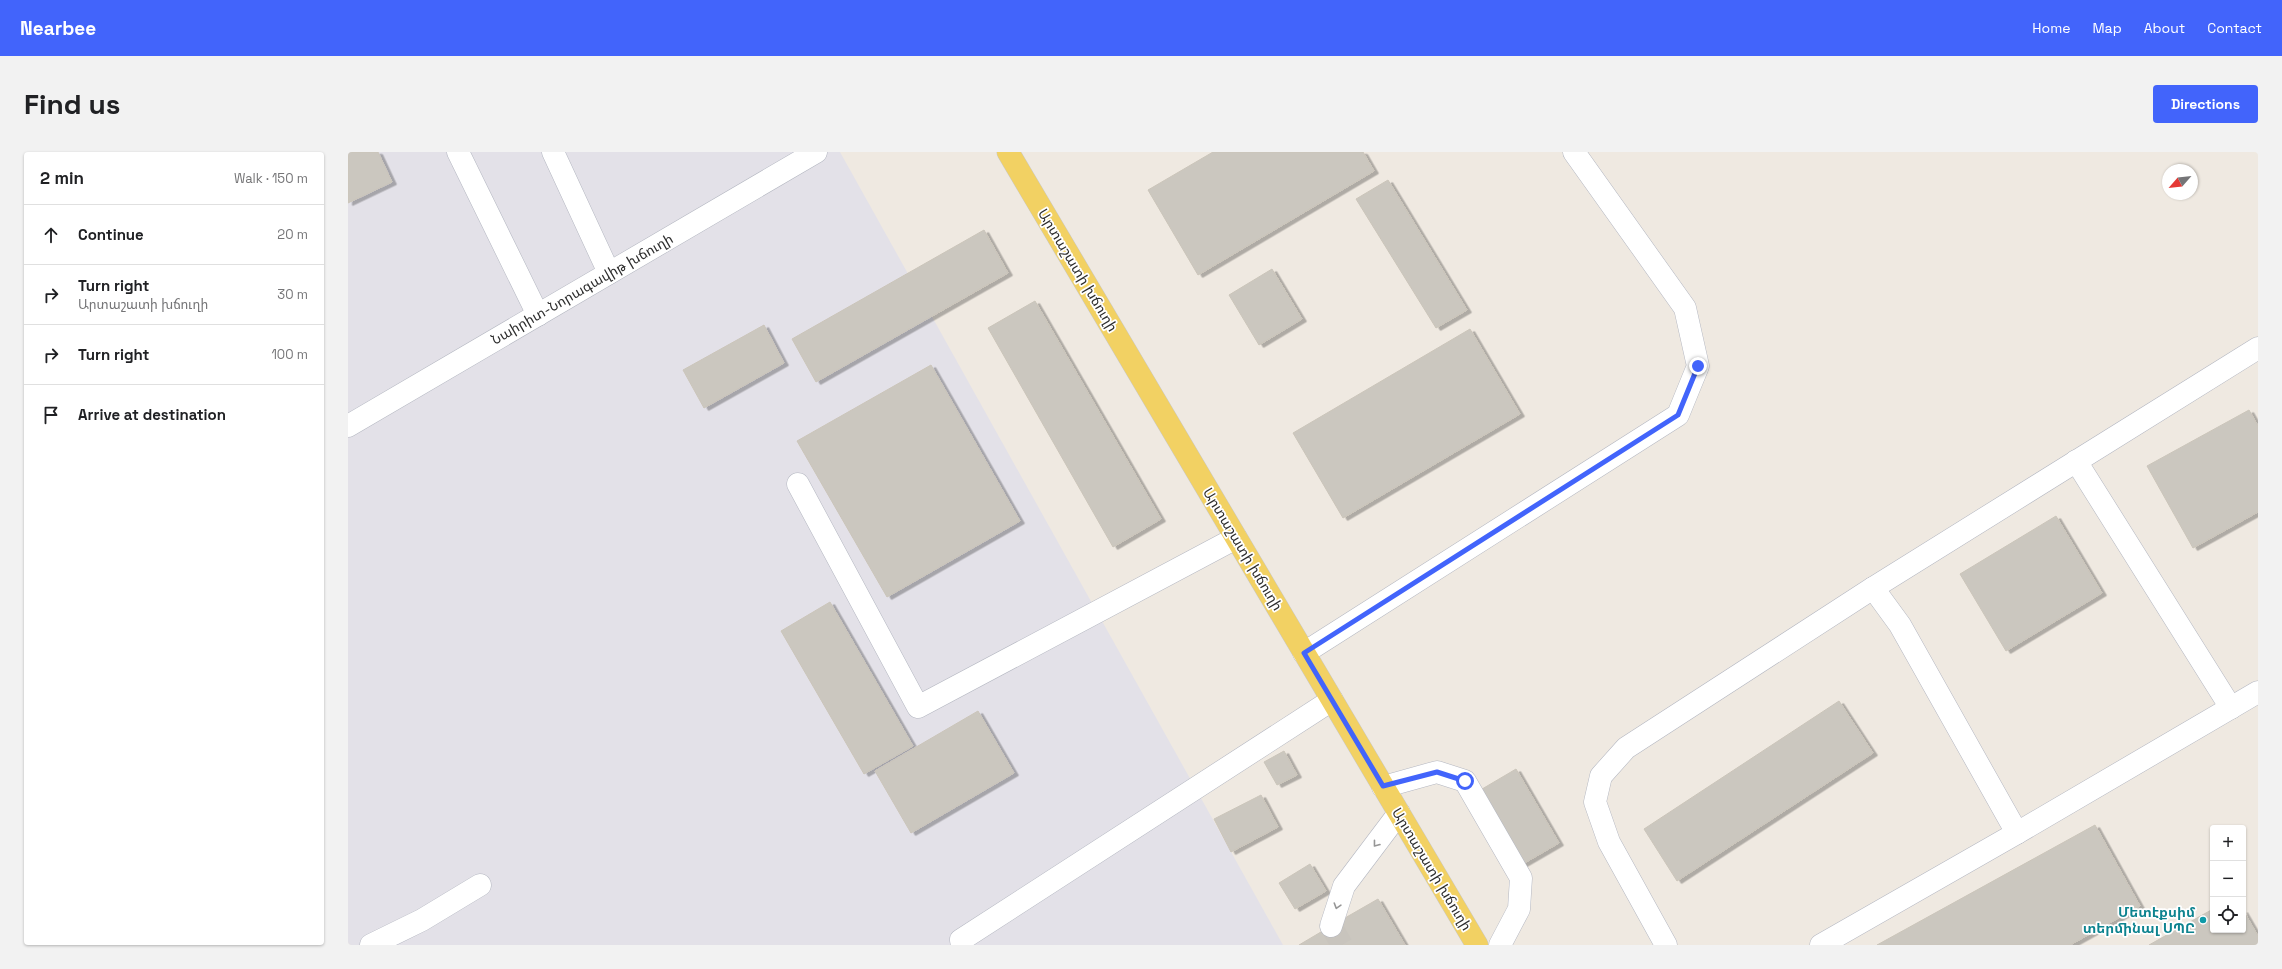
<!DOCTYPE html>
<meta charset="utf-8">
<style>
body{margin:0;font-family:"Space Grotesk","Noto Sans Armenian",sans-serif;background:#f2f2f2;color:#202124}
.controls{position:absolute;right:12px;bottom:12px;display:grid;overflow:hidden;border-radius:4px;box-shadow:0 1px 3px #0004}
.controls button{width:36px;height:36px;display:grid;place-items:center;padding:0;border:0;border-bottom:1px solid #e0e0e0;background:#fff;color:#202124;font:20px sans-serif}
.compass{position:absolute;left:1814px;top:12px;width:36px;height:36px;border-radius:50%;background:#fff;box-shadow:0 1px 3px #0004;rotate:242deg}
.stop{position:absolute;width:12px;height:12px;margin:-9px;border:3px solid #4264fb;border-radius:50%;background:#fff}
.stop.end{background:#4264fb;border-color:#fff;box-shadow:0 1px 4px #0008}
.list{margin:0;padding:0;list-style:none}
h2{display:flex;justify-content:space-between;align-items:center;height:52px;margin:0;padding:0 16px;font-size:17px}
h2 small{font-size:13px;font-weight:400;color:#757577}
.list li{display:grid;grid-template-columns:26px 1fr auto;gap:12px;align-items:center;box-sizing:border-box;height:60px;padding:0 16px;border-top:1px solid #e0e0e0}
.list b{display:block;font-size:15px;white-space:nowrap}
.list p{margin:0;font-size:13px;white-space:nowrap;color:#757577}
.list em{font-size:13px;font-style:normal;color:#757577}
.icon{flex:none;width:22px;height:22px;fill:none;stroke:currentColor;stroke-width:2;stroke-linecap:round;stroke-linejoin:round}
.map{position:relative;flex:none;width:1910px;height:793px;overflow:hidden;border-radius:4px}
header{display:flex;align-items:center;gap:24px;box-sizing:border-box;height:56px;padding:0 20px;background:#4264fb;color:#fff}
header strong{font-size:19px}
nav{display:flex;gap:22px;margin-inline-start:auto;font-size:14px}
.intro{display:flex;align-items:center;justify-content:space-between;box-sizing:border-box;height:96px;padding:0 24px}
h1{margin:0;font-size:28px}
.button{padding:10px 18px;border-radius:4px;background:#4264fb;color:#fff;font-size:14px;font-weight:700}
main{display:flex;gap:24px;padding:0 24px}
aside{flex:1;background:#fff;border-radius:4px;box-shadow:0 1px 3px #0004}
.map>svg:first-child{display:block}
.industrial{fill:#e3e1e8}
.building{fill:#cbc7bf;stroke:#cbc5ba;filter:url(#shadow)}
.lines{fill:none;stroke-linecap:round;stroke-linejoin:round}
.minor-tunnel{stroke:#c8c4bd;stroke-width:22;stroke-dasharray:22 11;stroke-linecap:butt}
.minor-casing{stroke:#b4b7c1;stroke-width:23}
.major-casing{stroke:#c9c9c9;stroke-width:23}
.minor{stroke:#fff;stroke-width:22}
.major{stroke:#f2d163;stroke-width:22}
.oneway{stroke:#969696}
.route{stroke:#4264fb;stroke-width:5}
.culture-dot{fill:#0f9aa8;stroke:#fff;stroke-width:1.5}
.labels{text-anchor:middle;stroke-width:3.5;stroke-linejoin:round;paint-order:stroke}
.street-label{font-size:14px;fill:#2e2e2e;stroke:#fff}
.culture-label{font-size:14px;font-weight:bold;fill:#0d838f;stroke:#fff;text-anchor:end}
</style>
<header>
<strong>Nearbee</strong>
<nav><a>Home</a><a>Map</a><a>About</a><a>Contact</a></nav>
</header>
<div class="intro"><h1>Find us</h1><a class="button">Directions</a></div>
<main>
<aside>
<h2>2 min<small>Walk · 150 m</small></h2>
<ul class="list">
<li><svg class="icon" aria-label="ahead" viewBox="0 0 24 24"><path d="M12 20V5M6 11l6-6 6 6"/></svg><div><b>Continue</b></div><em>20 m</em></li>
<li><svg class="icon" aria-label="right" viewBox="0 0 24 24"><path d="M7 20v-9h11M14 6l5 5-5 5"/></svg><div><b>Turn right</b><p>Արտաշատի խճուղի</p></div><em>30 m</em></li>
<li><svg class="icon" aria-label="right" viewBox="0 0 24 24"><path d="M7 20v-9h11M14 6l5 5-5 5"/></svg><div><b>Turn right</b></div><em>100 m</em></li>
<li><svg class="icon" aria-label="arrive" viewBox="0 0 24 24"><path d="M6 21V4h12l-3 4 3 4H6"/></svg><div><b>Arrive at destination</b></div></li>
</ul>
</aside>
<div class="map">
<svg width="1910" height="793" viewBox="0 0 1910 793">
<defs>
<filter id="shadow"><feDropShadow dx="4.5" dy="2.5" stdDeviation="0" flood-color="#0004"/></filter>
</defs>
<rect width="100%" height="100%" fill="#efe9e1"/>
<!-- industrial -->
<polygon class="industrial" points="0,0 492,0 935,793 0,793"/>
<!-- building -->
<g class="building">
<polygon points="0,0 30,0 44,30 0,51"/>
<polygon points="865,0 1015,0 1026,19 850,123 800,38"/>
<polygon points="1040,28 1119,158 1088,176 1008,47"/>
<polygon points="636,78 660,121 468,230 444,187"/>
<polygon points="924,117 954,167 911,193 881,143"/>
<polygon points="687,149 813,367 765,395 640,176"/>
<polygon points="416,173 436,211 356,256 335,218"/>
<polygon points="1122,177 1172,262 995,366 945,281"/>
<polygon points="583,213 672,369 539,445 449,289"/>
<polygon points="1901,258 1910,274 1910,360 1845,396 1799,314"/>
<polygon points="1708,364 1754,441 1658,499 1612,422"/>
<polygon points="482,450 565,594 516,622 433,479"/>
<polygon points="1491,549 1525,601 1329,729 1296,677"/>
<polygon points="630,559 666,621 563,681 527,619"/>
<polygon points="936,599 949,623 929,633 916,610"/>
<polygon points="1168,617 1211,691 1173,713 1129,640"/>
<polygon points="913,643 930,675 883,700 866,667"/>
<polygon points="1747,673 1792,754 1722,793 1529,793"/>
<polygon points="962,712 978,739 947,757 931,731"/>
<polygon points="1030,747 1057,793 951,793 983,774"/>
<polygon points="1865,757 1865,778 1895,778 1895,758 1910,784 1910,793 1801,793"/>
</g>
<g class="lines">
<!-- minor-tunnel -->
<polyline class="minor-tunnel" points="983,774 994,793"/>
<defs>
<g id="minor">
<polyline points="110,0 190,163"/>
<polyline points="205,0 261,121"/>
<polyline points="0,274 468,0"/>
<polyline points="1728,309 1883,556"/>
<polyline points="450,332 570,555 888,386"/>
<polyline points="1525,436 1910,196"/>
<polyline points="956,501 1330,263 1350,214 1337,156 1226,0"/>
<polyline points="1035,635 1089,620 1117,629 1173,726 1171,757 1152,793"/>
<polyline points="983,774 996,734 1051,661"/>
<polyline points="23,793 74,768 132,733"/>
<polyline points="614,793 613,788 984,548"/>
<polyline points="1318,793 1261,690 1247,650 1253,624 1278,596 1525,436 1552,473 1669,681"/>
<polyline points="1473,793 1669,681 1910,540"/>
</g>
<polyline id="major" points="660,0 1129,793"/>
</defs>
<!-- minor casing -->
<use href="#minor" class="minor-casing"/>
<!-- major casing -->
<use href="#major" class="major-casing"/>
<!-- minor -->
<use href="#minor" class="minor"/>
<!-- major -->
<use href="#major" class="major"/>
</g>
<!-- one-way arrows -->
<defs><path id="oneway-chevron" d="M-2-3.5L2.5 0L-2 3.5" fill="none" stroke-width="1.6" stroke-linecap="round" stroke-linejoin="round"/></defs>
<g class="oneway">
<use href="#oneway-chevron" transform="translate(1028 692) rotate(128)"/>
<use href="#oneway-chevron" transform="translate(989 754) rotate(107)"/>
</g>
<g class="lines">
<!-- route -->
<polyline class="route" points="1117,629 1089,620 1035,634 956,501 1330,263 1350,214"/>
</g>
<!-- markers -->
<circle class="culture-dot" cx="1855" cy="768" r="4"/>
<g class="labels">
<!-- street labels -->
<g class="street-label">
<text transform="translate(730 118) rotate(59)" y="5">Արտաշատի խճուղի</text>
<text transform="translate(234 137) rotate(-30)" y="5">Նաիրիտ-Նորագավիթ խճուղի</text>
<text transform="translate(895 397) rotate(59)" y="5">Արտաշատի խճուղի</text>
<text transform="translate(1084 717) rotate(59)" y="5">Արտաշատի խճուղի</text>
</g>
<!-- culture labels -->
<g class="culture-label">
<text x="1847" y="765">Մետէքսիմ<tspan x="1847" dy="16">տերմինալ ՍՊԸ</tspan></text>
</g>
</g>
</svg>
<div class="controls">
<button>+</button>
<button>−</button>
<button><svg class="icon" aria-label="locate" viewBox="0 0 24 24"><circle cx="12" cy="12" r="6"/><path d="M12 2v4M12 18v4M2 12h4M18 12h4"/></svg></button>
</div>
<svg class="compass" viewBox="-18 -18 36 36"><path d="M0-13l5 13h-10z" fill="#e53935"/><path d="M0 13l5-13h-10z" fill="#757577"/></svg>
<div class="stop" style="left:1117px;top:629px"></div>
<div class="stop end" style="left:1350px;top:214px"></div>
</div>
</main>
